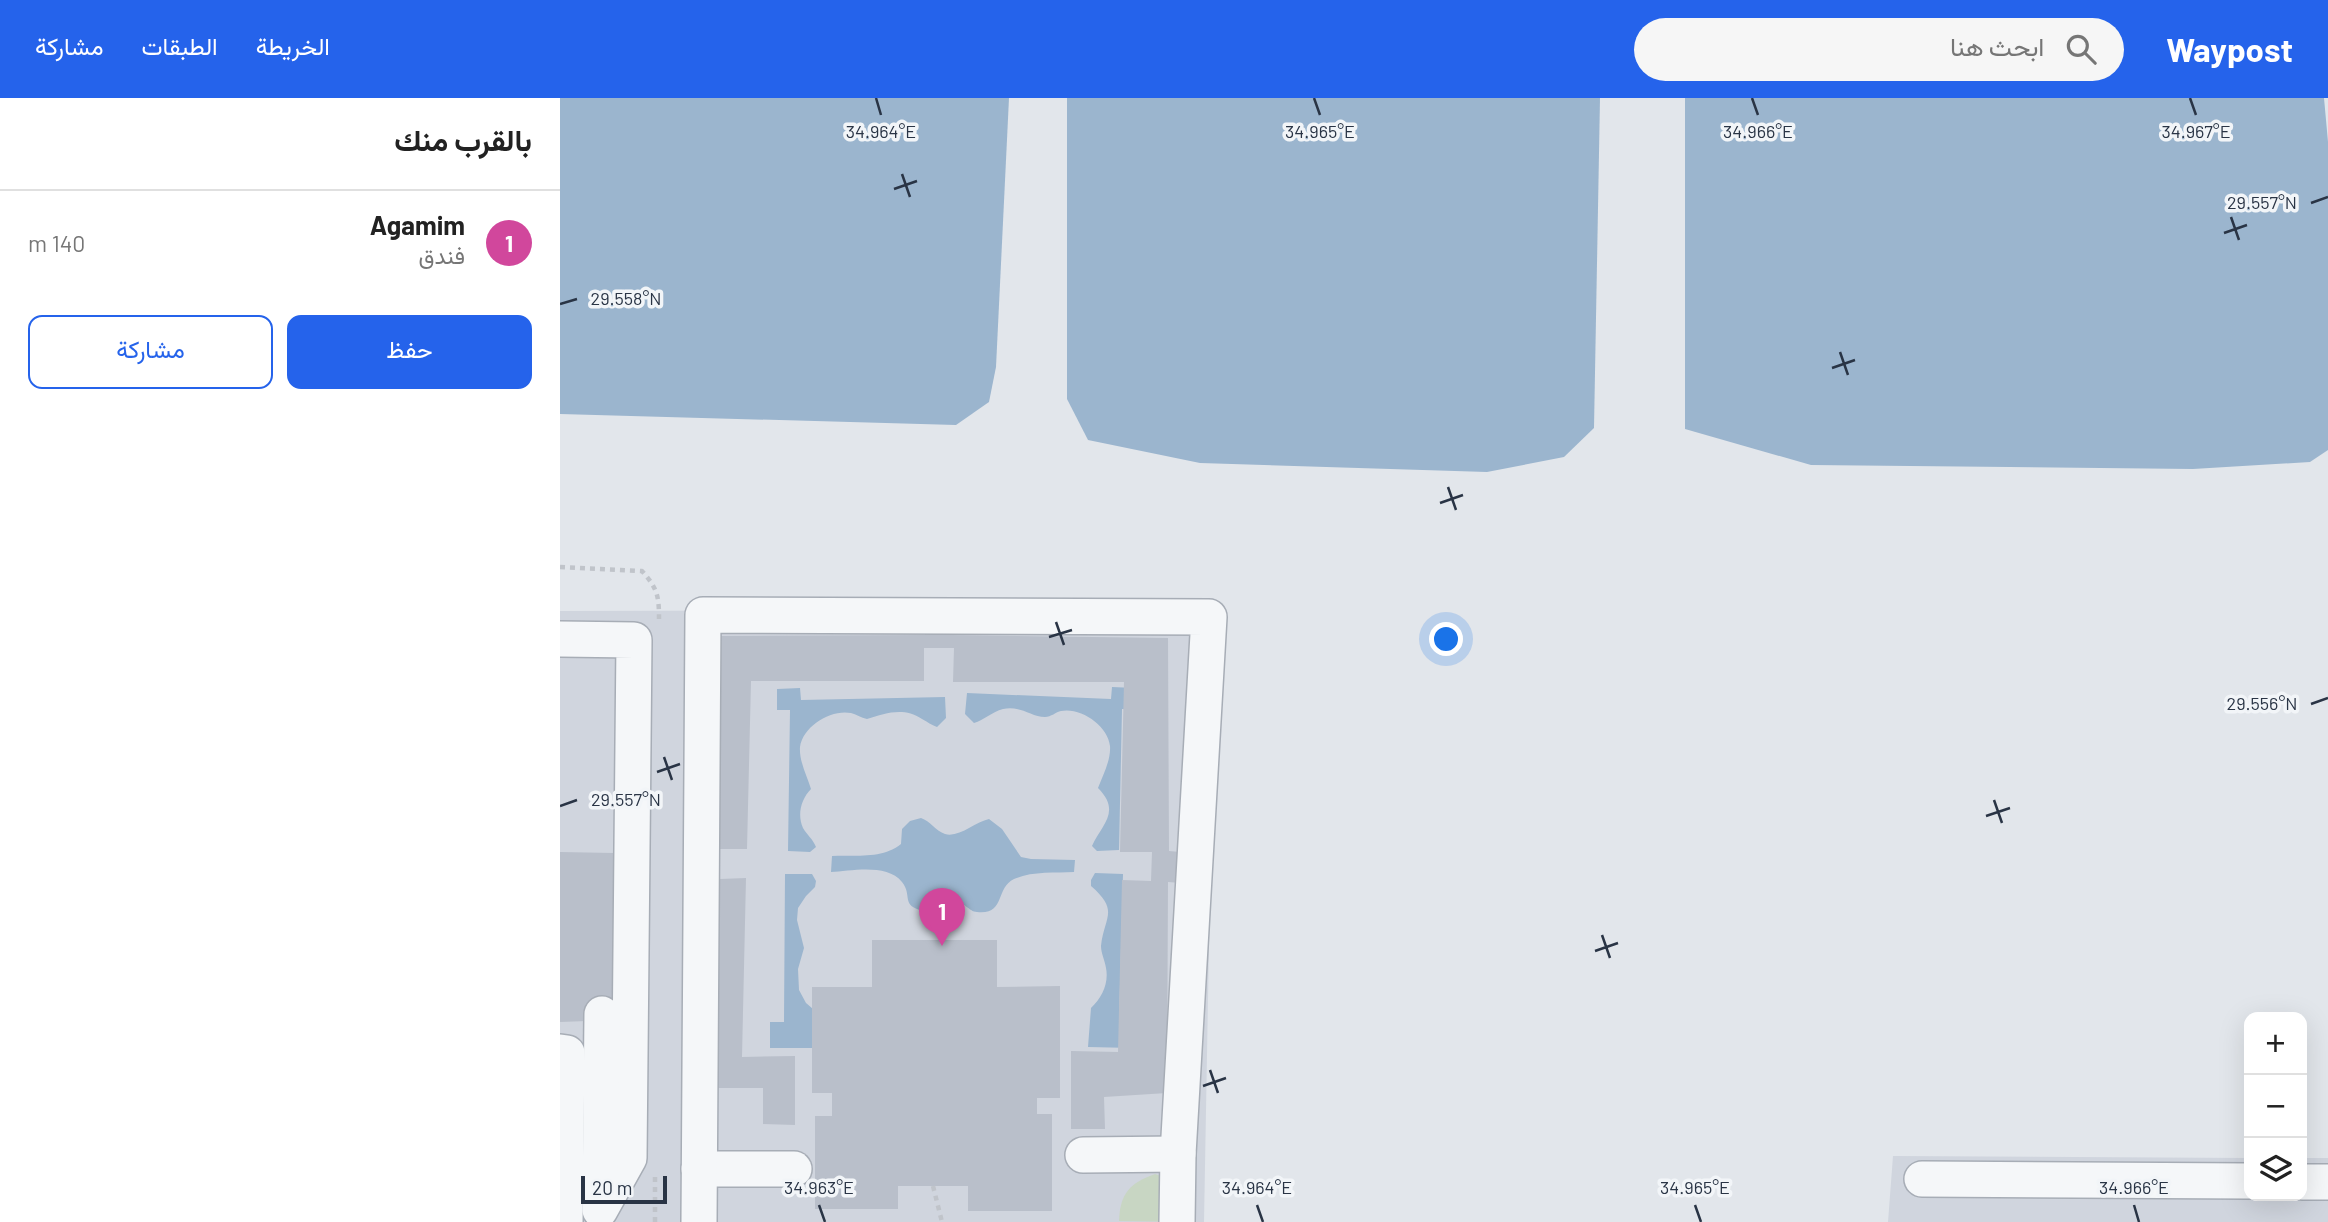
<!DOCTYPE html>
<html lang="ar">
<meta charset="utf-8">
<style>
body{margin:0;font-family:Barlow,Vazirmatn,sans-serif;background:#f6f6f6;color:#222;direction:rtl}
.controls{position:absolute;right:21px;bottom:21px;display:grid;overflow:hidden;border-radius:14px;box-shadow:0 7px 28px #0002}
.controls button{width:63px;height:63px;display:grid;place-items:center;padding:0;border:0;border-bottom:2px solid #e0e0e0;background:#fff;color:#222;font:35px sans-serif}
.scale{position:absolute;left:21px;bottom:18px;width:86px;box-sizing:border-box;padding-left:7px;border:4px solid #293445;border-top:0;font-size:19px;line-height:24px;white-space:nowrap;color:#293445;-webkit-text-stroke:5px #f2f5f8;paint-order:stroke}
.you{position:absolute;left:887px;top:542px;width:24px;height:24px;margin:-18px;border:5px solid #fff;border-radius:50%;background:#1a73e8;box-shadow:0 0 0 10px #1a73e833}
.badge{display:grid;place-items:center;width:46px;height:46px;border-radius:50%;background:#2563eb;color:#fff;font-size:23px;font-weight:700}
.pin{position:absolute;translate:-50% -58px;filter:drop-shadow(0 2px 4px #0008)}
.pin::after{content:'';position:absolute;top:37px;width:24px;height:21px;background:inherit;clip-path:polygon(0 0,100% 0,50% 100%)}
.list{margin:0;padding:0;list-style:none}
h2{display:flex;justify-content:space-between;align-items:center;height:91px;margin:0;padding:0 28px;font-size:30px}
h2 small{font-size:23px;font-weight:400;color:#767676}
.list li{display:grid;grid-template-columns:46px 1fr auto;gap:21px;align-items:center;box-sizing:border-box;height:105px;padding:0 28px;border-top:2px solid #e0e0e0}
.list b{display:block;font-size:26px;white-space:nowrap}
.list p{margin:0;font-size:23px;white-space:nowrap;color:#767676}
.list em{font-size:23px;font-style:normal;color:#767676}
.actions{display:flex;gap:14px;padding:21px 28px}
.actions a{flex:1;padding:16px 0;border:2px solid #2563eb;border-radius:14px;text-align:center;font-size:24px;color:#2563eb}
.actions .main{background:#2563eb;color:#fff}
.icon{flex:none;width:38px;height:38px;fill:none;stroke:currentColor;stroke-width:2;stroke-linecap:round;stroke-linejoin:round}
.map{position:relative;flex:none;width:1768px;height:1124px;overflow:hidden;direction:ltr}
header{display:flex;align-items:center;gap:42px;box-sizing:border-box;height:98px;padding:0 35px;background:#2563eb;color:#fff}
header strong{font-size:33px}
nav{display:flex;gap:38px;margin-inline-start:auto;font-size:24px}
.search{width:490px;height:63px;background:#f6f6f6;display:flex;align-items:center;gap:18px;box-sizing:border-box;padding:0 24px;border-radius:38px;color:#767676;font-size:26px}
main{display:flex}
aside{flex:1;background:#fff}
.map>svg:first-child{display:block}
.built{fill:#d0d5de}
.green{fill:#c8d6c3}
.water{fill:#9bb5ce}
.building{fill:#b9bfca}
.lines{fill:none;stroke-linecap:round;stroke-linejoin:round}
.minor-casing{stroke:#a7adb6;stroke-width:38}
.path{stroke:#c0c4ca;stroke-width:4.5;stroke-dasharray:5 5;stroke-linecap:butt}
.minor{stroke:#f5f7f9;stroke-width:35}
.ticks{fill:none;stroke:#293445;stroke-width:2.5}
.ticks-label{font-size:18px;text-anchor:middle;fill:#293445;stroke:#f2f5f8;stroke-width:7;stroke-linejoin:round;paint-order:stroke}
</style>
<header>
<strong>Waypost</strong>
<div class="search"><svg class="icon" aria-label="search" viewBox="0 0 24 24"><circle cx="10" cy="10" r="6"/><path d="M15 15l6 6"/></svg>ابحث هنا</div>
<nav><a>الخريطة</a><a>الطبقات</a><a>مشاركة</a></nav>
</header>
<main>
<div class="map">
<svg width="1768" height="1124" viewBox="0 0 1768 1124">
<rect width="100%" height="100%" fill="#e2e6eb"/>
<!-- built -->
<g class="built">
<polygon points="655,511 644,1124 0,1124 0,513"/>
<polygon points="1333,1058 1689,1060 1689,1098 1742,1098 1742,1060 1768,1060 1768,1124 1328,1124"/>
</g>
<!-- green -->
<path class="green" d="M595,1076L610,1081L629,1124L559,1123C560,1095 570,1085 595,1076Z"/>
<!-- water -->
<g class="water">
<polygon points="0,0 449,0 436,269 429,304 396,327 0,316"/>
<polygon points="507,0 1040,0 1034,330 1004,359 927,374 640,365 528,342 507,301"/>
<polygon points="1125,0 1764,0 1768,44 1768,352 1750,364 1633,371 1251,367 1125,331"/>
<path d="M552,589L575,590V612L562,611L559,752L537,753L532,748C541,727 562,714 538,690C543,677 551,662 550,648C548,628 521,609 501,613C496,614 491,619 485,619C471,619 460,607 443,611C432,614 424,622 414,625L405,616L407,595L551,601Z"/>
<path d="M240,590L241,602L385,599L386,620L377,629C371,627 368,624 362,621C344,609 326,615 307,621C301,620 296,616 291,615C271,611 243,628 240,649C239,663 247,678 251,691C241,701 237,717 243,730C247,737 253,741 256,749L250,754L228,753L230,612H217V591Z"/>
<path d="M361,720C370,723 376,733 385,736C399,740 415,724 429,721L442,731L461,759L471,761L515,762L514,774C495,775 472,773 454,781C435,790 446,817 417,814C409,814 403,802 389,800L363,813C340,807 353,798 342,784C327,765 291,773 271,774L272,758C295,757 323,761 341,746L342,731L350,723Z"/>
<path d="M535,775L563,776L559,923L573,950L528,949L531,910C542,900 549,885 546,870C545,863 541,855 541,848C544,819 560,813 531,788V782Z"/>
<polygon points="225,776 252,776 256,783 255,789 246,798 238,810 237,822 244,850 238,871 239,892 246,905 253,911 254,950 210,950 210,924 224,924"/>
</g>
<!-- building -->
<g class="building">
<polygon points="365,529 392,529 392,537 608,540 609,753 620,754 621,785 608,784 607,995 544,999 545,1031 511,1031 511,953 558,954 562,782 591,783 592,754 560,754 564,584 393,584 394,550 364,550 364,583 191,583 187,751 160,751 160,781 186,780 182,959 235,958 235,1027 203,1026 203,990 147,990 153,538 365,537"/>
<polygon points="0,754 54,755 54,907 27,905 27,923 0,924"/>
<polygon points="312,842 437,842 437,889 500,888 500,1000 477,1000 477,1016 492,1016 492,1113 408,1113 408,1088 338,1088 338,1111 255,1111 255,1018 272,1018 272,995 252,995 252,889 312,889"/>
</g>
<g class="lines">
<defs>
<g id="minor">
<polyline points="0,541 74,542 69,1060 40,1112"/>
<polyline points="0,954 7,955 5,1124"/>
<polyline points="523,1057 618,1056"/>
<polyline points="139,1071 234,1071"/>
<polyline points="1362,1081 1689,1083"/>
<polyline points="1742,1084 1768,1084"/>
<polyline points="40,1107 42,916"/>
<polyline points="139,1124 143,517 649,519 618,1056 617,1124"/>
</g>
</defs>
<!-- minor casing -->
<use href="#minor" class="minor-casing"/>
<!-- path -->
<g class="path">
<path d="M0,469L82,473C99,492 99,500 99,525"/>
<polyline points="373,1088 382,1124"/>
<polyline points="95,1124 95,1079"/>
</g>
<!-- minor -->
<use href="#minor" class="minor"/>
</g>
<!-- ticks -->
<path class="ticks" d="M316,0L321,17M754,0L760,17M1192,0L1198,17M1630,0L1636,17M342,76L350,99M334,91L357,83M1751,105L1768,99M1671,119L1679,142M1664,135L1687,127M0,206L17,201M1280,254L1288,277M1272,270L1295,262M888,389L896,412M880,405L903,397M496,524L504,547M489,539L512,532M1751,606L1768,600M104,659L112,682M97,674L120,666M1434,702L1442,725M0,708L17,702M1426,718L1450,710M1042,837L1050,860M1035,853L1058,845M650,972L658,995M643,988L666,980M259,1107L265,1124M697,1107L703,1124M1135,1107L1141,1124M1574,1107L1579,1124"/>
<g class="ticks-label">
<text x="321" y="40">34.964°E</text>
<text x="760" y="40">34.965°E</text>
<text x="1198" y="40">34.966°E</text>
<text x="1636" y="40">34.967°E</text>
<text x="1702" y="111">29.557°N</text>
<text x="66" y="207">29.558°N</text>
<text x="1702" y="612">29.556°N</text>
<text x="66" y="708">29.557°N</text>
<text x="259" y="1096">34.963°E</text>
<text x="697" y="1096">34.964°E</text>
<text x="1135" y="1096">34.965°E</text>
<text x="1574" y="1096">34.966°E</text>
</g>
</svg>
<div class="controls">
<button>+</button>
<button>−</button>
<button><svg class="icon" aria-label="layers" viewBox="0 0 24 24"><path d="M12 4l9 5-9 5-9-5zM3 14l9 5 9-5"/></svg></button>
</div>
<div class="scale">20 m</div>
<div class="you"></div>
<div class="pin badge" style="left:382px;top:848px;background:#d1479c">1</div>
</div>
<aside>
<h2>بالقرب منك<small></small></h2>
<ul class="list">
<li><span class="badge" style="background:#d1479c">1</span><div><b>Agamim</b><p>فندق</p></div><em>140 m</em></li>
</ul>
<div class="actions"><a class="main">حفظ</a><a>مشاركة</a></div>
</aside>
</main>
